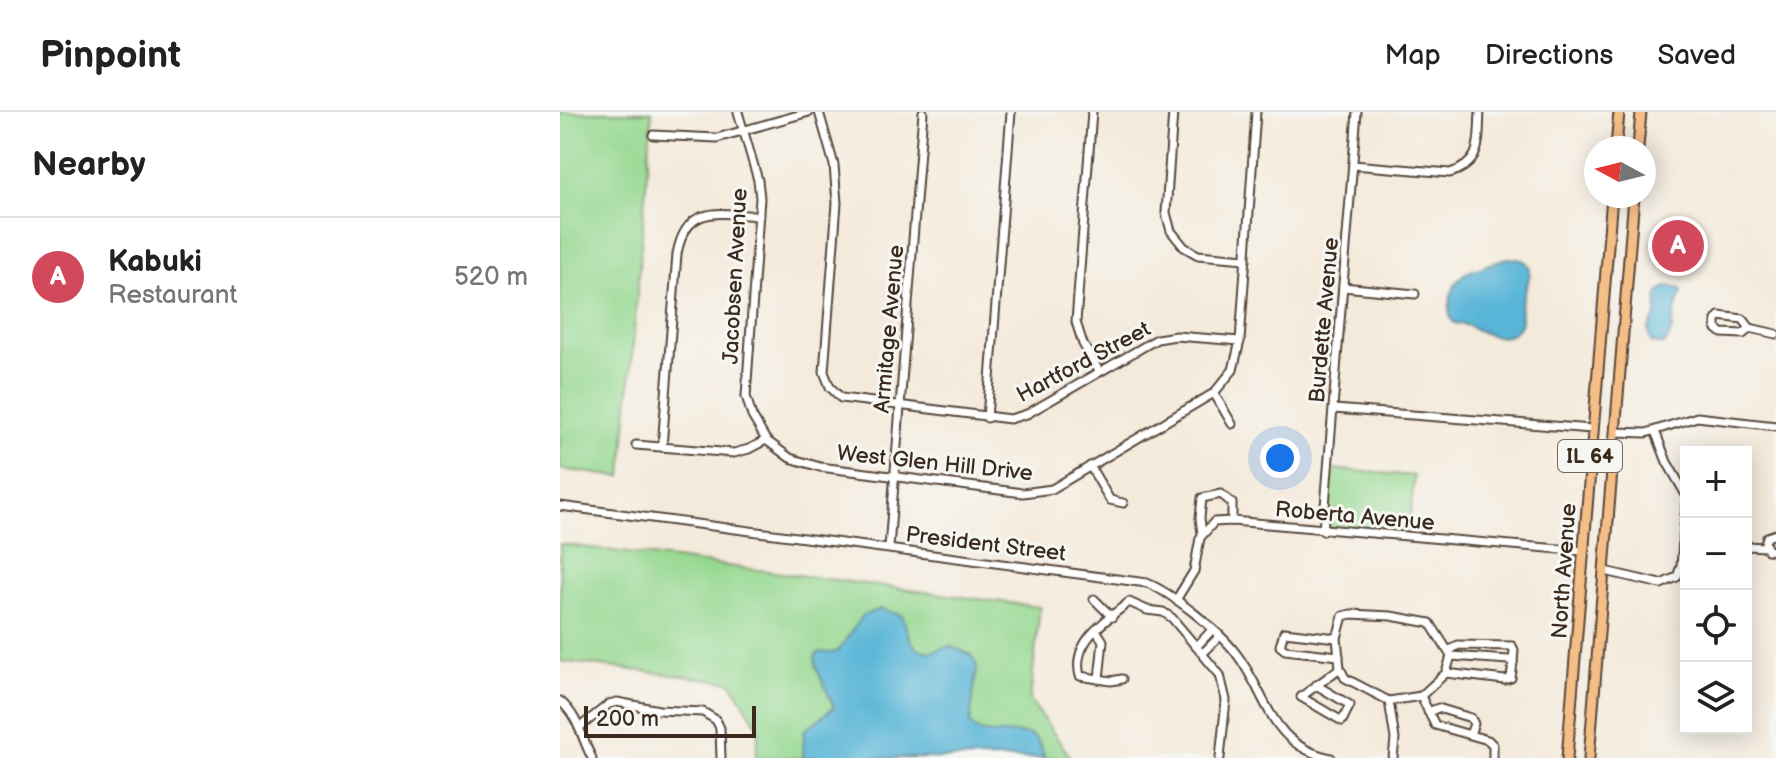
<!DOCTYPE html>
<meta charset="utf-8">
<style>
body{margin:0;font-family:"Balsamiq Sans",sans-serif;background:#f2f2f2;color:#222}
.controls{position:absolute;right:24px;bottom:24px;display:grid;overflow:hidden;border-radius:0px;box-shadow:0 4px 20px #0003}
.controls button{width:72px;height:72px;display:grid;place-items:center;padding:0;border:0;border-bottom:2px solid #e0e0e0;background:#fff;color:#222;font:40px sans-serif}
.compass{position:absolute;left:1024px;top:24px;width:72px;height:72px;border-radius:50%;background:#fff;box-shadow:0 4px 20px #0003;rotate:277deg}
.scale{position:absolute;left:24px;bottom:20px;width:172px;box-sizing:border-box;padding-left:8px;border:4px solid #3b2a1e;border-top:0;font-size:22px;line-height:28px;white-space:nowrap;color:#3b2a1e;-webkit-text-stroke:6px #f6f6f2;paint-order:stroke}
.you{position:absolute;left:720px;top:346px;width:28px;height:28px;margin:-20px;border:6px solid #fff;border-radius:50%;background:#1a73e8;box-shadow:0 0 0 12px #1a73e833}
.badge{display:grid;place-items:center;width:52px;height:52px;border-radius:50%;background:#d1495b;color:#fff;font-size:26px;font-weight:700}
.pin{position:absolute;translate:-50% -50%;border:4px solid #fff;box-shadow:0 2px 8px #0006}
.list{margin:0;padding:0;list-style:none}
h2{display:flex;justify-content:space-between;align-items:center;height:104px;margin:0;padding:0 32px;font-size:34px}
h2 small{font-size:26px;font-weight:400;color:#767676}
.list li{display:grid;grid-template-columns:52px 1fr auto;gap:24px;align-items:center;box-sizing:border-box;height:120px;padding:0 32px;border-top:2px solid #e0e0e0}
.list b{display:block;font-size:30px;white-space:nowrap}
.list p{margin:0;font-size:26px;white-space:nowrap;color:#767676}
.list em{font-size:26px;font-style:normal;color:#767676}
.icon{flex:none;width:44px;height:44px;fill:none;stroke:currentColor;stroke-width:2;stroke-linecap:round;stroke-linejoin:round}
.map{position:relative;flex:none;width:1216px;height:646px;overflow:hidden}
header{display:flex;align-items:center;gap:48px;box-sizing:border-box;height:112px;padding:0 40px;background:#fff;border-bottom:2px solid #e0e0e0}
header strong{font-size:38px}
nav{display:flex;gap:44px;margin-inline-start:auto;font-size:28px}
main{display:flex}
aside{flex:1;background:#fff}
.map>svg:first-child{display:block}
.green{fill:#95d890;stroke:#688157;stroke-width:2}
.water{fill:#59b5d7;stroke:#4a707a;stroke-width:2}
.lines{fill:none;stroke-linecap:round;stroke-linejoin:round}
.minor-casing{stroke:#57473a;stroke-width:11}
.major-casing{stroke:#57473a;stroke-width:13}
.minor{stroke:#fff;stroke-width:7}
.major{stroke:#f6be87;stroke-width:9}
.labels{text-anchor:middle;stroke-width:6;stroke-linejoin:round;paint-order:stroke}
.shield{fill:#f6f6f2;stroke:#73675e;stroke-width:2}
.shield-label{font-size:20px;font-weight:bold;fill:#3b2a1e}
.street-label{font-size:22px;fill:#3b2a1e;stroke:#f6f6f2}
</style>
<header>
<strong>Pinpoint</strong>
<nav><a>Map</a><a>Directions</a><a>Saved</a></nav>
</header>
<main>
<aside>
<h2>Nearby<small></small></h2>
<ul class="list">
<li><span class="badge">A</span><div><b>Kabuki</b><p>Restaurant</p></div><em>520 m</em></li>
</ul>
</aside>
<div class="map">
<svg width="1216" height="646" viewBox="0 0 1216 646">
<rect width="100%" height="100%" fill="#f6f6f2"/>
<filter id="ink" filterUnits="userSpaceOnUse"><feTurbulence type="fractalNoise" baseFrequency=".0125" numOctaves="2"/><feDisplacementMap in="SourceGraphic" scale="16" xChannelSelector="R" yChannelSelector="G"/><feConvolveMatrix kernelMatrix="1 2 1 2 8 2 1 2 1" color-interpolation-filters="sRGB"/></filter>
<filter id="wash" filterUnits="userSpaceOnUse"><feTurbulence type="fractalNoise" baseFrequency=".006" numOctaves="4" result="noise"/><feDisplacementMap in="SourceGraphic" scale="32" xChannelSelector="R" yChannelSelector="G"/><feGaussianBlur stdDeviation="1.8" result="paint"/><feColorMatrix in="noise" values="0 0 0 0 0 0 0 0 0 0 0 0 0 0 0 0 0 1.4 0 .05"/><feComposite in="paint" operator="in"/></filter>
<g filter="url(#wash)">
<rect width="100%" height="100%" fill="#f4eadb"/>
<!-- green -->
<g class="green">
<polygon points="0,0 92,0 62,365 0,357"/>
<polygon points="770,357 854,364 849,424 765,417"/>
<polygon points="0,432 480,495 470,588 511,646 196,646 199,616 171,570 0,549"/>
</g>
<!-- water -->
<g class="water">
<path d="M948,146C985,146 965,173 961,192C959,199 964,210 958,216C945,232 925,222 911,215C906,212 899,213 893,210C884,197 892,173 904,162C907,160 943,147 948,146Z"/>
<path d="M1108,174L1121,177L1122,181C1110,201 1118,215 1104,233L1091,231L1088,219C1090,214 1093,210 1095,206C1100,192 1091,182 1108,174Z"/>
<path d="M321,497L342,503L349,525L356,536L369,540L390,534L412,543L417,554L410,612C430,638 477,599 484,646H243L244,619L274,595L256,555L255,545L259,540L273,541L279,538L303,503Z"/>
</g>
</g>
<g filter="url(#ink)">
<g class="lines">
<defs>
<g id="minor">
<polyline points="178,0 198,68 200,86 186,284 192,304 206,328"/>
<polyline points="259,0 274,53 277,91 264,260 270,275 281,286 450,307 467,302 597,227 616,224 680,229"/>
<polyline points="532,0 516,210 523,232 539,259"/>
<polyline points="613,0 606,101 611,119 624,135 638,143 686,147"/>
<polyline points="93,23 157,26 249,0"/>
<path d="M793,53L890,61C923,51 918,29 920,0"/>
<polyline points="783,175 855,182"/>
<polyline points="1190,216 1183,222 1162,221 1156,216 1156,208 1159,204 1183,207 1190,216 1216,222"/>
<polyline points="654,281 672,312"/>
<polyline points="774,297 1032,317"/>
<polyline points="427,306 451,0"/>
<polyline points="1095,319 1107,350 1126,383"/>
<polyline points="1056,320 1086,321 1137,305 1216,314"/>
<polyline points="76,333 174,341 189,337 206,328 230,346 260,355 463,381 492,377 654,281 673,258 680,229 696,0"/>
<path d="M102,335L117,142C126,92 158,101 199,104"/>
<polyline points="530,354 550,388 563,391"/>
<path d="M0,394L587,471C612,481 659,519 675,540C709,583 708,633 771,646"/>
<polyline points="763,419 797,0"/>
<polyline points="642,422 640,406 642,386 661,382 672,391 672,409"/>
<polyline points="1216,422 1207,425 1205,431 1208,438 1216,439"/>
<polyline points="1186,434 1206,435"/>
<polyline points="329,436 363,0"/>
<polyline points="1045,459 1101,472 1117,465 1121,454 1126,393"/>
<polyline points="534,487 552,505"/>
<polyline points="616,488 634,459 640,426 654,410 672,409 1023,439"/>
<polygon points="791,502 831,504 870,511 891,544 886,561 861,584 829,589 785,566 780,556 777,526 783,504"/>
<polyline points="536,518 543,529 539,567"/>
<polyline points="777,526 724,520 720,534 725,538 779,544"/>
<polyline points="637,534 652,518"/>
<polyline points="889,539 898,533 952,534 954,538 953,550"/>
<polyline points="643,541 659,525"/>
<polyline points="886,561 945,568 951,566 953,550 949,548 891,544"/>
<path d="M562,567L551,569L520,564C511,529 546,509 569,490L587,498L603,500L612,506L660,563L666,588L660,646"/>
<polyline points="756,573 790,593 782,609 741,585 780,556"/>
<polyline points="861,584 875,613 928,628 933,633 933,646"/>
<path d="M0,589C19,605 21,625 32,646"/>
<polyline points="829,589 835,627 833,646"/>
<polyline points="868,600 878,596 911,606 914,612 910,622"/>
<polyline points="20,615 49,592 57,590 99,598 143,600 156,608 160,616 161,646"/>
</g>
<g id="major">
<polyline points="1056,36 1059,0"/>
<polyline points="1078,36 1081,0"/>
<polyline points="1007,646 1052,84"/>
<polyline points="1029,646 1074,84"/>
</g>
</defs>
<!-- minor casing -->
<use href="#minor" class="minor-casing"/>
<!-- major casing -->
<use href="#major" class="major-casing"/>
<!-- minor -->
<use href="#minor" class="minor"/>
<!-- major -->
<use href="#major" class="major"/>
</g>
</g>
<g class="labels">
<!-- shield labels -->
<rect class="shield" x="998" y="328" width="64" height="32" rx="6"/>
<g class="shield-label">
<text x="1030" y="351">IL 64</text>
</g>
<!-- street labels -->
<g class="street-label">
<text transform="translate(174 164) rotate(-87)" y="8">Jacobsen Avenue</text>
<text transform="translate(763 208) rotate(-85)" y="8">Burdette Avenue</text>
<text transform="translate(328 217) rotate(-85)" y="8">Armitage Avenue</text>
<text transform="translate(523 249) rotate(-28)" y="8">Hartford Street</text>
<text transform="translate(375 350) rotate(6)" y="8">West Glen Hill Drive</text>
<text transform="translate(795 403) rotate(5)" y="8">Roberta Avenue</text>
<text transform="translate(426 431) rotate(7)" y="8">President Street</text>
<text transform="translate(1003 459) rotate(-86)" y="8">North Avenue</text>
</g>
</g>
</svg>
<div class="controls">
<button>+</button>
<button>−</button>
<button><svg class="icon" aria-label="locate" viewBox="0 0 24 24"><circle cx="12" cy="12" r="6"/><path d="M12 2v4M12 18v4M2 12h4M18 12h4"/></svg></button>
<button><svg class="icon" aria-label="layers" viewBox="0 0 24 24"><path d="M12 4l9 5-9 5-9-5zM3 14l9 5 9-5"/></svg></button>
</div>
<svg class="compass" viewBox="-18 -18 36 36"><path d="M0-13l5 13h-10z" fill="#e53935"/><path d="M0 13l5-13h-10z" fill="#767676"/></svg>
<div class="scale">200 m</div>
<div class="you"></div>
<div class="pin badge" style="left:1118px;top:134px">A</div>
</div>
</main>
